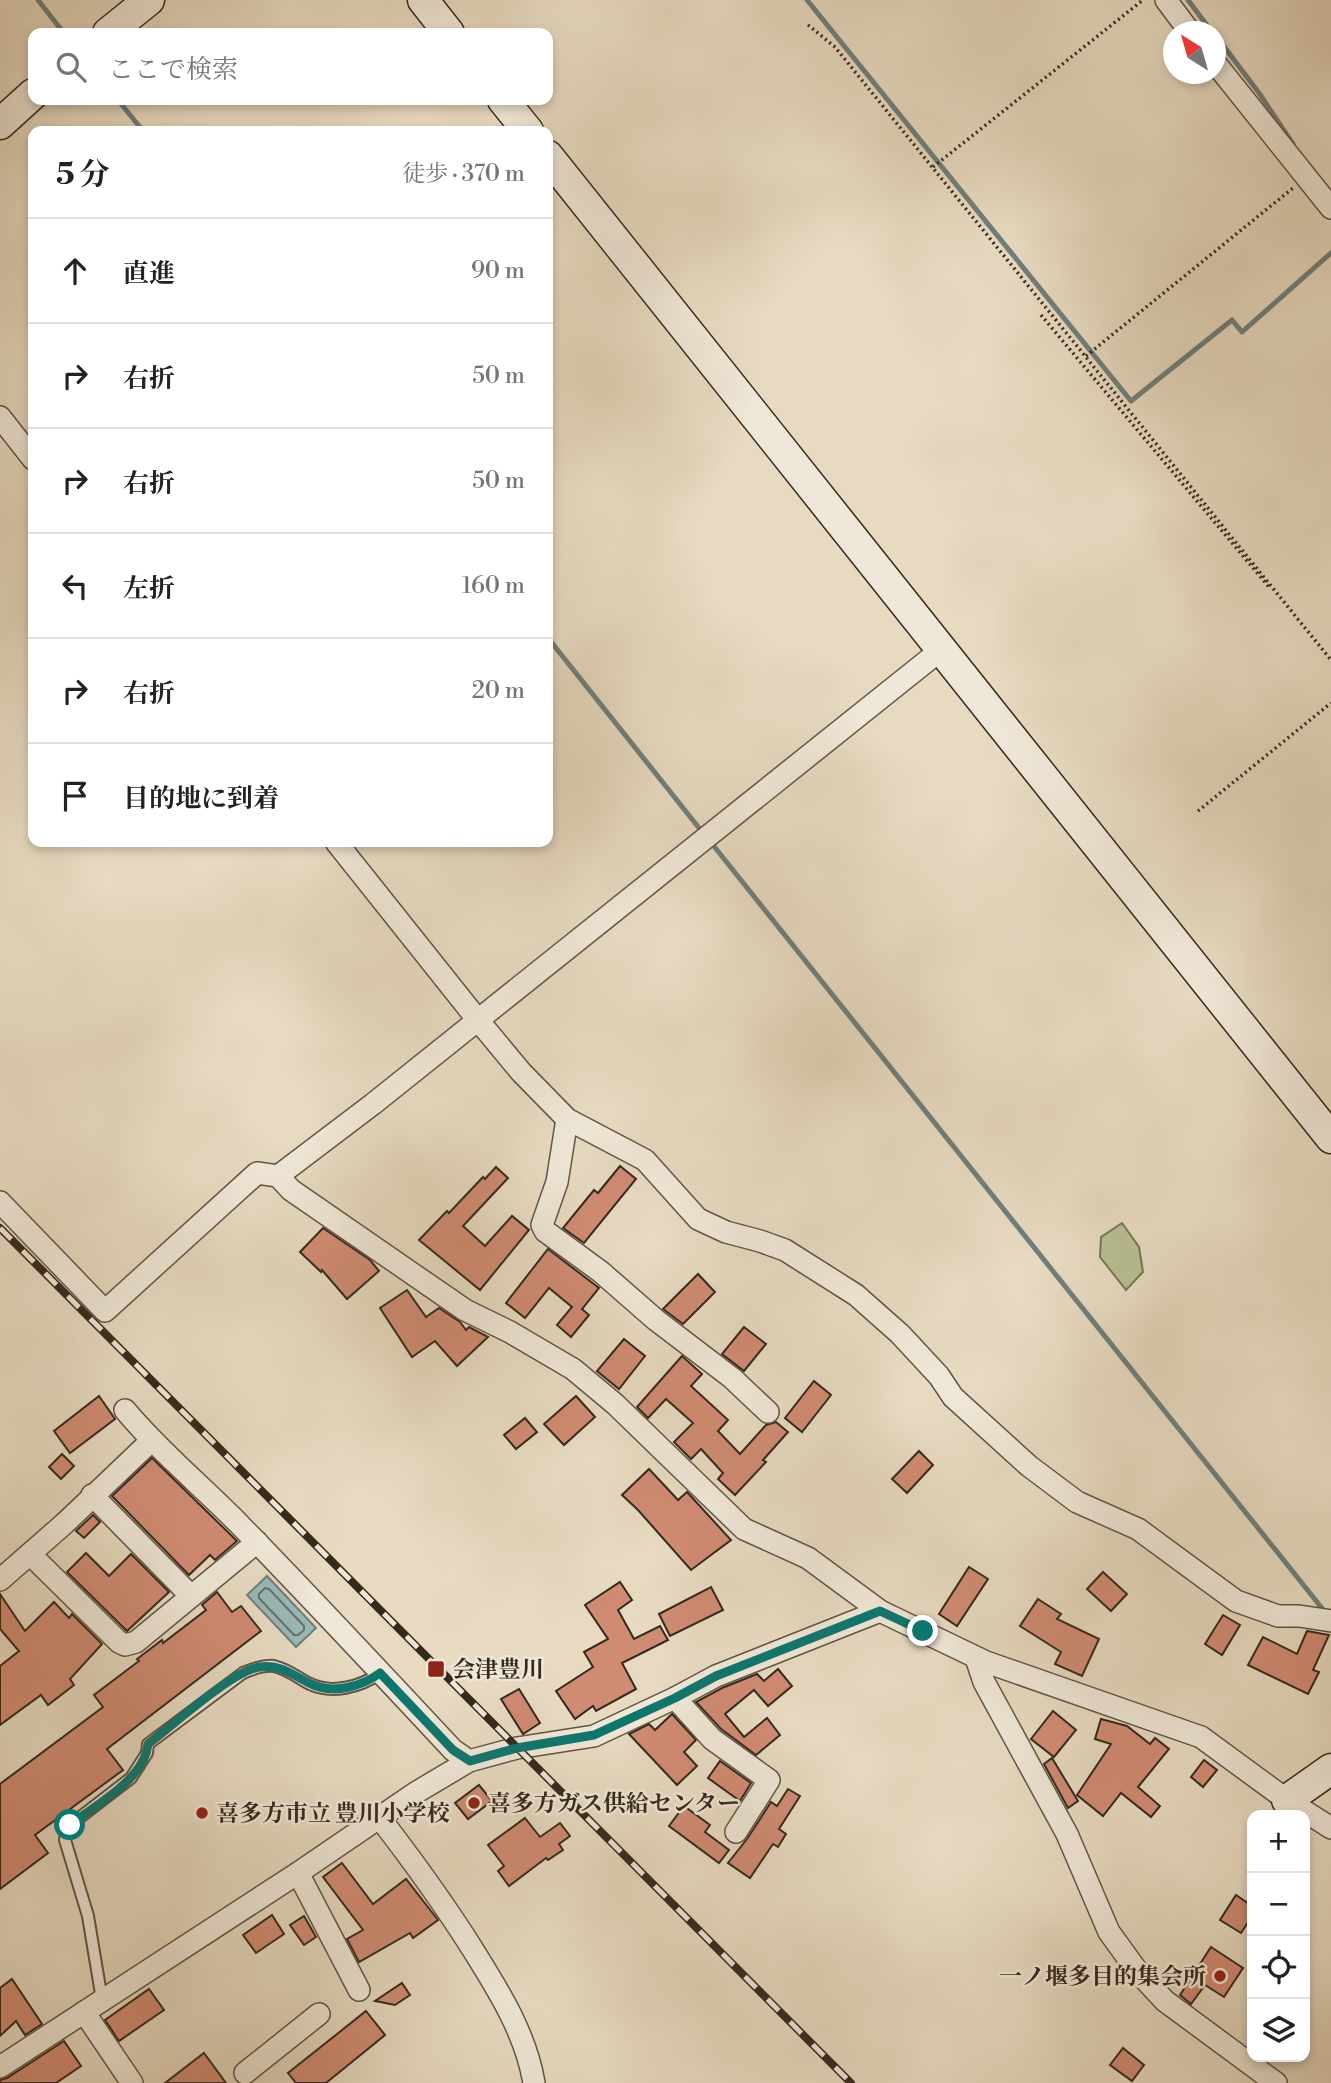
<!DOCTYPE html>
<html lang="ja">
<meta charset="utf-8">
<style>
body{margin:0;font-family:"Libre Bodoni","Noto Serif JP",serif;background:#f6f6f6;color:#222}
.controls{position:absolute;right:21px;bottom:21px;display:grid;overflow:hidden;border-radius:14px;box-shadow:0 4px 10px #0003}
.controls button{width:63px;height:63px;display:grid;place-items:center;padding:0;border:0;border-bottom:2px solid #e0e0e0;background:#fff;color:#222;font:35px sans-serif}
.compass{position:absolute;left:1163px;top:21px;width:63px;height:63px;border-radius:50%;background:#fff;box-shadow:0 4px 10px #0003;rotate:323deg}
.stop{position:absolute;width:21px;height:21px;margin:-16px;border:5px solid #0f766e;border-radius:50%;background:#fff}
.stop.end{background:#0f766e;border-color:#fff;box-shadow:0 2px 7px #0008}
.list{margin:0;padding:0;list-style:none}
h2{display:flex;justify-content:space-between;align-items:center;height:91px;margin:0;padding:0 28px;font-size:30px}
h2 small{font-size:23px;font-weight:400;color:#767676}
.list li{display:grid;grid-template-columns:46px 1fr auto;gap:21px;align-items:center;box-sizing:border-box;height:105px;padding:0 28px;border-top:2px solid #e0e0e0}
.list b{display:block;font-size:26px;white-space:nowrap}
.list em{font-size:23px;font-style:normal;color:#767676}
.icon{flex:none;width:38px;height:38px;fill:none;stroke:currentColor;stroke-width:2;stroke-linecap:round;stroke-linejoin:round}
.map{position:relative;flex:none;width:1331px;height:2083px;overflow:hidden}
.search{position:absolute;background:#fff;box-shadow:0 4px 10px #0003;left:28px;top:28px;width:525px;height:77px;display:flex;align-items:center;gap:18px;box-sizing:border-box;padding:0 24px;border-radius:14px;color:#767676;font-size:26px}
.panel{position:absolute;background:#fff;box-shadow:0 4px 10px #0003;left:28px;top:126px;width:525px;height:721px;border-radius:14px}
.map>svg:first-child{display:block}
.green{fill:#b8be91;stroke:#767457;stroke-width:2}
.water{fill:#98b9b9;stroke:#707f7b;stroke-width:2}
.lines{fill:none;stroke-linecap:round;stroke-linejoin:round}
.shore{stroke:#66716b;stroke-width:2}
.stream{stroke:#707f7b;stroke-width:5}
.building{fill:#d08b73;stroke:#35291d;stroke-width:2}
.lane-casing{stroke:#625546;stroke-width:14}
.street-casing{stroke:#625546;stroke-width:24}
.secondary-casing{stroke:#35291d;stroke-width:33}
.path{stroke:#35291d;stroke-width:3.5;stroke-dasharray:2 3.5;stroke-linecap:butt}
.lane{stroke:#efe7d7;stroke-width:10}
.street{stroke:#efe7d7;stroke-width:21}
.secondary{stroke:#efe7d7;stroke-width:30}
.rail-casing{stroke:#35291d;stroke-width:8}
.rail{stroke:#efe7d7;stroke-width:5;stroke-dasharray:16;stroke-linecap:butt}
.route{stroke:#0f766e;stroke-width:9}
.poi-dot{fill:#8f2418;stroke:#efe7d7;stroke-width:2.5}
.labels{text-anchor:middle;stroke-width:5;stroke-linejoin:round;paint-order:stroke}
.poi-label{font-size:23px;font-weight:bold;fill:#35291d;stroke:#efe7d7;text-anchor:start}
</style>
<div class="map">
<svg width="1331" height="2083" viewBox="0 0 1331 2083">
<rect width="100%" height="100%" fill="#e7dac1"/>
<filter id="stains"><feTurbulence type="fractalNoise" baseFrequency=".00286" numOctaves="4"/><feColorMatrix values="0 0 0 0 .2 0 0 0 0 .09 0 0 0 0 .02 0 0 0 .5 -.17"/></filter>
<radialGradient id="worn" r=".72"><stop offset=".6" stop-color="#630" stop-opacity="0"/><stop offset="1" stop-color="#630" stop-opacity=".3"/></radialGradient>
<!-- green -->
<polygon class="green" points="1122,1223 1139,1247 1143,1272 1126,1290 1100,1257 1101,1237"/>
<!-- water -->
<polygon class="water" points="267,1576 316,1628 296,1647 247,1595"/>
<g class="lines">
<!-- shore -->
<polygon class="shore" points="265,1588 269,1589 304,1626 304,1630 298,1635 294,1635 259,1598 259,1594"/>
<!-- stream -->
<g class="stream">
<polyline points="38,0 63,32"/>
<polyline points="807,0 1131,401 1232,320 1242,332 1331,253"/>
<polyline points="1188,0 1212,32"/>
<polyline points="1216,36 1259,93 1293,144"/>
<polyline points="118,100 143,131"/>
<polyline points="548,638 703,833"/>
<polyline points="709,840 1325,1612"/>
</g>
</g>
<!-- building -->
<g class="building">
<polygon points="620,1166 636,1179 584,1243 563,1228 594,1190 598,1193"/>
<polygon points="496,1167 508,1178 463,1226 485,1246 512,1216 529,1230 480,1290 419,1240 447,1211 449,1213 483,1177 485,1179"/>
<polygon points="323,1228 370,1260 379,1271 347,1299 322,1270 321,1272 300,1252"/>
<polygon points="548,1249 599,1288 582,1309 589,1315 571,1337 557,1325 572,1307 549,1288 525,1318 506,1303"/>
<polygon points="698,1274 715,1292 683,1324 663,1309"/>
<polygon points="407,1290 426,1317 439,1308 460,1322 466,1330 469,1327 488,1337 457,1366 435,1341 412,1357 380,1308"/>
<polygon points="744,1327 766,1344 744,1371 722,1354"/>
<polygon points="624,1339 645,1356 619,1389 597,1371"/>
<polygon points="682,1356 702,1374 691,1386 728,1420 718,1431 740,1454 766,1425 776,1422 788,1432 763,1460 766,1462 735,1495 718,1479 723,1473 701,1449 691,1459 674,1442 693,1423 666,1399 648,1418 637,1407"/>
<polygon points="814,1381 831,1395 802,1432 785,1418"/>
<polygon points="99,1396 115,1419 70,1453 54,1431"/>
<polygon points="576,1396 595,1417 564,1445 544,1424"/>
<polygon points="525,1418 537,1432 516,1449 504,1435"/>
<polygon points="919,1451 933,1465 907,1493 892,1479"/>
<polygon points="62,1454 74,1466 61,1479 49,1467"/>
<polygon points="152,1458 237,1541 215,1560 210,1555 189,1575 112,1496"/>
<polygon points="649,1469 678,1500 687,1492 731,1540 691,1570 638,1510 622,1495"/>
<polygon points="93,1515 100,1522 84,1538 76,1531"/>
<polygon points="86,1553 109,1576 131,1554 169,1592 127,1631 67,1572"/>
<polygon points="969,1567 988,1579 957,1626 939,1614"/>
<polygon points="1103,1572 1127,1594 1111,1611 1087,1589"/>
<polygon points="620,1582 632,1600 618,1610 634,1639 660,1626 668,1640 622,1663 636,1689 596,1711 593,1706 575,1719 556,1691 593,1667 584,1652 608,1639 585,1605"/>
<polygon points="711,1587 723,1610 670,1636 659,1614"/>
<polygon points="217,1592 232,1612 241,1606 261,1631 107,1749 123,1770 35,1835 48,1853 0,1889 0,1784 103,1707 94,1695 139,1661 137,1659 162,1640 163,1643 206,1610 202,1605"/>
<polygon points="0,1594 25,1631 54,1602 69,1618 72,1614 102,1644 70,1679 74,1685 48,1705 41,1695 0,1725 0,1666 19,1651 0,1629"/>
<polygon points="1038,1599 1061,1614 1057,1619 1099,1639 1082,1676 1055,1664 1061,1652 1020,1626"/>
<polygon points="1223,1615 1240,1625 1222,1655 1205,1644"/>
<polygon points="1307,1631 1329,1635 1313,1670 1319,1672 1308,1694 1248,1665 1263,1637 1297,1654"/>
<polygon points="778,1669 792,1686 768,1706 754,1690 725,1714 744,1737 767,1718 780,1735 756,1755 721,1729 696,1702 722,1688 757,1674 764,1681"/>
<polygon points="519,1689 540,1723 523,1734 501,1699"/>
<polygon points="1053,1711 1076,1730 1054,1757 1031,1739"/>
<polygon points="672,1714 696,1740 684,1752 697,1766 677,1785 629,1734 649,1724 655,1730"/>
<polygon points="1101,1719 1127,1726 1150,1744 1155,1738 1169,1749 1138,1787 1160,1806 1151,1817 1121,1793 1103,1816 1077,1795 1111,1744 1095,1739"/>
<polygon points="1052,1758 1078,1801 1068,1808 1044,1764"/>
<polygon points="1204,1760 1217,1770 1203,1787 1191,1777"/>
<polygon points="720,1761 751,1783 740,1801 708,1778"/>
<polygon points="479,1785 492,1801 468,1819 455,1803"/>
<polygon points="788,1789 800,1796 779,1829 786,1834 778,1847 773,1844 750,1878 728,1863 747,1839 771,1802 777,1806"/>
<polygon points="684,1806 710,1825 705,1832 729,1850 719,1863 669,1826"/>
<polygon points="525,1818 540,1837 560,1823 570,1836 559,1844 563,1850 548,1860 546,1858 509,1886 498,1871 504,1866 488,1845"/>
<polygon points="342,1863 373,1904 406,1879 438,1920 413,1938 410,1933 359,1962 347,1939 363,1930 323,1877"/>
<polygon points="1236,1895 1252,1906 1252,1916 1241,1933 1220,1920"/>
<polygon points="272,1915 284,1934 256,1953 243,1935"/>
<polygon points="304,1916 316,1937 304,1945 290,1925"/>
<polygon points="1211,1947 1243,1968 1224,1997 1205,1985 1191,2004 1180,1995"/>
<polygon points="12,1979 42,2024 25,2035 16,2021 0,2036 0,1988"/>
<polygon points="402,1983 410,1995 395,2005 375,2001"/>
<polygon points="149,1989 164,2010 119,2041 105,2020"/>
<polygon points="366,2011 385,2035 326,2083 296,2083 288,2073"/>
<polygon points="64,2041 81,2066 56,2083 0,2083 0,2080 7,2078"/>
<polygon points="1123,2048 1144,2065 1132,2081 1110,2065"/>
<polygon points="204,2053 226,2083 165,2083"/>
</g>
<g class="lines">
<defs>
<path id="lane" d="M102,2000L88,1916L65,1840L66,1831L70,1825L131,1778L147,1753L148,1744L243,1673C252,1669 264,1665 274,1666C287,1669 297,1677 308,1683C331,1695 361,1687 380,1673"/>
<g id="street">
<polyline points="1166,0 1190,32"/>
<polyline points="1216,64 1331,208"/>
<polyline points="0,417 33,459"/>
<polyline points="336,842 477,1019 521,1072 567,1119 645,1160 698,1219 726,1232 760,1241 785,1250 856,1295 900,1334 939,1376 953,1397 1029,1466 1077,1502 1138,1529 1236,1601 1278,1616 1299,1616 1331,1621"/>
<polyline points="567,1119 557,1182 542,1225 545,1231 601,1272 656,1320 732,1378 768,1412"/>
<polyline points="278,1176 373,1104 942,649"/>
<polyline points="0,1202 105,1311 257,1173 278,1176 291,1190 465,1310 510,1332 573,1369 615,1404 744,1529 808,1558 880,1611 986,1662 1201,1737 1287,1800 1331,1828"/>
<path d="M125,1410C160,1452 203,1487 241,1526C313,1600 383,1675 453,1750L469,1761"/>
<polyline points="92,1495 191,1596"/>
<polyline points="30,1554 119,1642 125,1645 136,1642 257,1542"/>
<polyline points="0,1580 65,1523 151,1441"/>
<polyline points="976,1658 984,1682 1067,1834 1109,1932 1138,1972 1165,2001 1276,2083"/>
<polyline points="675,1698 712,1739 769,1780 736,1832"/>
<path d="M379,1817C413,1861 445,1905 475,1953C500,1993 526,2035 534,2083"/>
<polyline points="298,1873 359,1990"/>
<polyline points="84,2012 132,2083"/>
<polyline points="0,2067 298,1873 417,1792 469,1761 517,1748 594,1736 675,1698 716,1676 880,1611"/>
<polyline points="245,2073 319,2014"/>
</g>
<g id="secondary">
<polyline points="423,0 449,33"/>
<polyline points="108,33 149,0"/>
<polyline points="503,100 528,131"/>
<polyline points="0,124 33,94"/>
<polyline points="548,156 1331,1138"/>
<polyline points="1287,1800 1331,1769"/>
</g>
</defs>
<!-- lane casing -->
<use href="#lane" class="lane-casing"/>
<!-- street casing -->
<use href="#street" class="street-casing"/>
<!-- secondary casing -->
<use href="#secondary" class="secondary-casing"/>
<!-- path -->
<g class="path">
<polyline points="808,25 835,47 1331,660"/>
<polyline points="933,167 1143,0"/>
<polyline points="1041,315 1269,587"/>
<polyline points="1086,356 1293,188"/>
<polyline points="1198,811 1331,703"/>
</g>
<!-- lane -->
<use href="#lane" class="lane"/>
<!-- street -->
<use href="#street" class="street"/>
<!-- secondary -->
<use href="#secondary" class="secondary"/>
<defs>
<polyline id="rail" points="0,1228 851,2083"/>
</defs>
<!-- rail casing -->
<use href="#rail" class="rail-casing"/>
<!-- rail -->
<use href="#rail" class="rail"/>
</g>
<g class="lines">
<!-- route -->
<path class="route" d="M70,1825C96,1805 145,1779 148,1744C173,1725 231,1672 259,1667C280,1664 291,1674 309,1683C332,1695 361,1687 380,1673L453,1750L470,1761L517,1748L594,1735L675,1698L716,1676L880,1611L923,1631"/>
</g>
<!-- markers -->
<g class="poi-dot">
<rect x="427" y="1660" width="18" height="18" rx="3.5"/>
<circle cx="474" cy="1803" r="7"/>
<circle cx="202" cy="1813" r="7"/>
<circle cx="1220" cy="1976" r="7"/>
</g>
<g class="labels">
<!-- poi labels -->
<g class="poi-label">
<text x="452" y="1677">会津豊川</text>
<text x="488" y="1811">喜多方ガス供給センター</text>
<text x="216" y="1821">喜多方市立 豊川小学校</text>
<text x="1206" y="1984" text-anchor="end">一ノ堰多目的集会所</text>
</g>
</g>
<rect width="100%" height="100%" filter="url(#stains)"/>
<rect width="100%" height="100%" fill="url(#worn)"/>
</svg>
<div class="controls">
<button>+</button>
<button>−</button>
<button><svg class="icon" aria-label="locate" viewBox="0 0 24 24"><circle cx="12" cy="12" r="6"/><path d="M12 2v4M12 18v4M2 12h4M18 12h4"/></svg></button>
<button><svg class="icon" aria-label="layers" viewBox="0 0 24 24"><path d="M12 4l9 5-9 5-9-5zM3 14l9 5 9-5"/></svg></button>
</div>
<svg class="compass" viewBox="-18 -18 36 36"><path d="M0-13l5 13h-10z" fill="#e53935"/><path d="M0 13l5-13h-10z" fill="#767676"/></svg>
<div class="stop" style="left:70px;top:1825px"></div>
<div class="stop end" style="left:923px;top:1631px"></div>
<div class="search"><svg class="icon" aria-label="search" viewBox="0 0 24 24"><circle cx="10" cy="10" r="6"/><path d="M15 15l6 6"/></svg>ここで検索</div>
<section class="panel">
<h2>5 分<small>徒歩 · 370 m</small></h2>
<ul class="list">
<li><svg class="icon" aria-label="ahead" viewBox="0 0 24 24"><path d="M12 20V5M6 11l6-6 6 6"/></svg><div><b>直進</b></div><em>90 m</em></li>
<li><svg class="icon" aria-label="right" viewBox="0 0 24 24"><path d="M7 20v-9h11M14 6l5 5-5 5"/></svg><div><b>右折</b></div><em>50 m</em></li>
<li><svg class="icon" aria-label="right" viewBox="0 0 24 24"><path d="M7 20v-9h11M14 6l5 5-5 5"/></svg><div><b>右折</b></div><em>50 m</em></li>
<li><svg class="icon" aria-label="left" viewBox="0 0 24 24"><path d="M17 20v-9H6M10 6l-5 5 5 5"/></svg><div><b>左折</b></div><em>160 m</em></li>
<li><svg class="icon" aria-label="right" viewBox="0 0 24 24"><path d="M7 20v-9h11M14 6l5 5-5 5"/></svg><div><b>右折</b></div><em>20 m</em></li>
<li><svg class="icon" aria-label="arrive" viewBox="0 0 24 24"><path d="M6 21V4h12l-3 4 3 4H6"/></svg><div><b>目的地に到着</b></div></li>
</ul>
</section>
</div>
